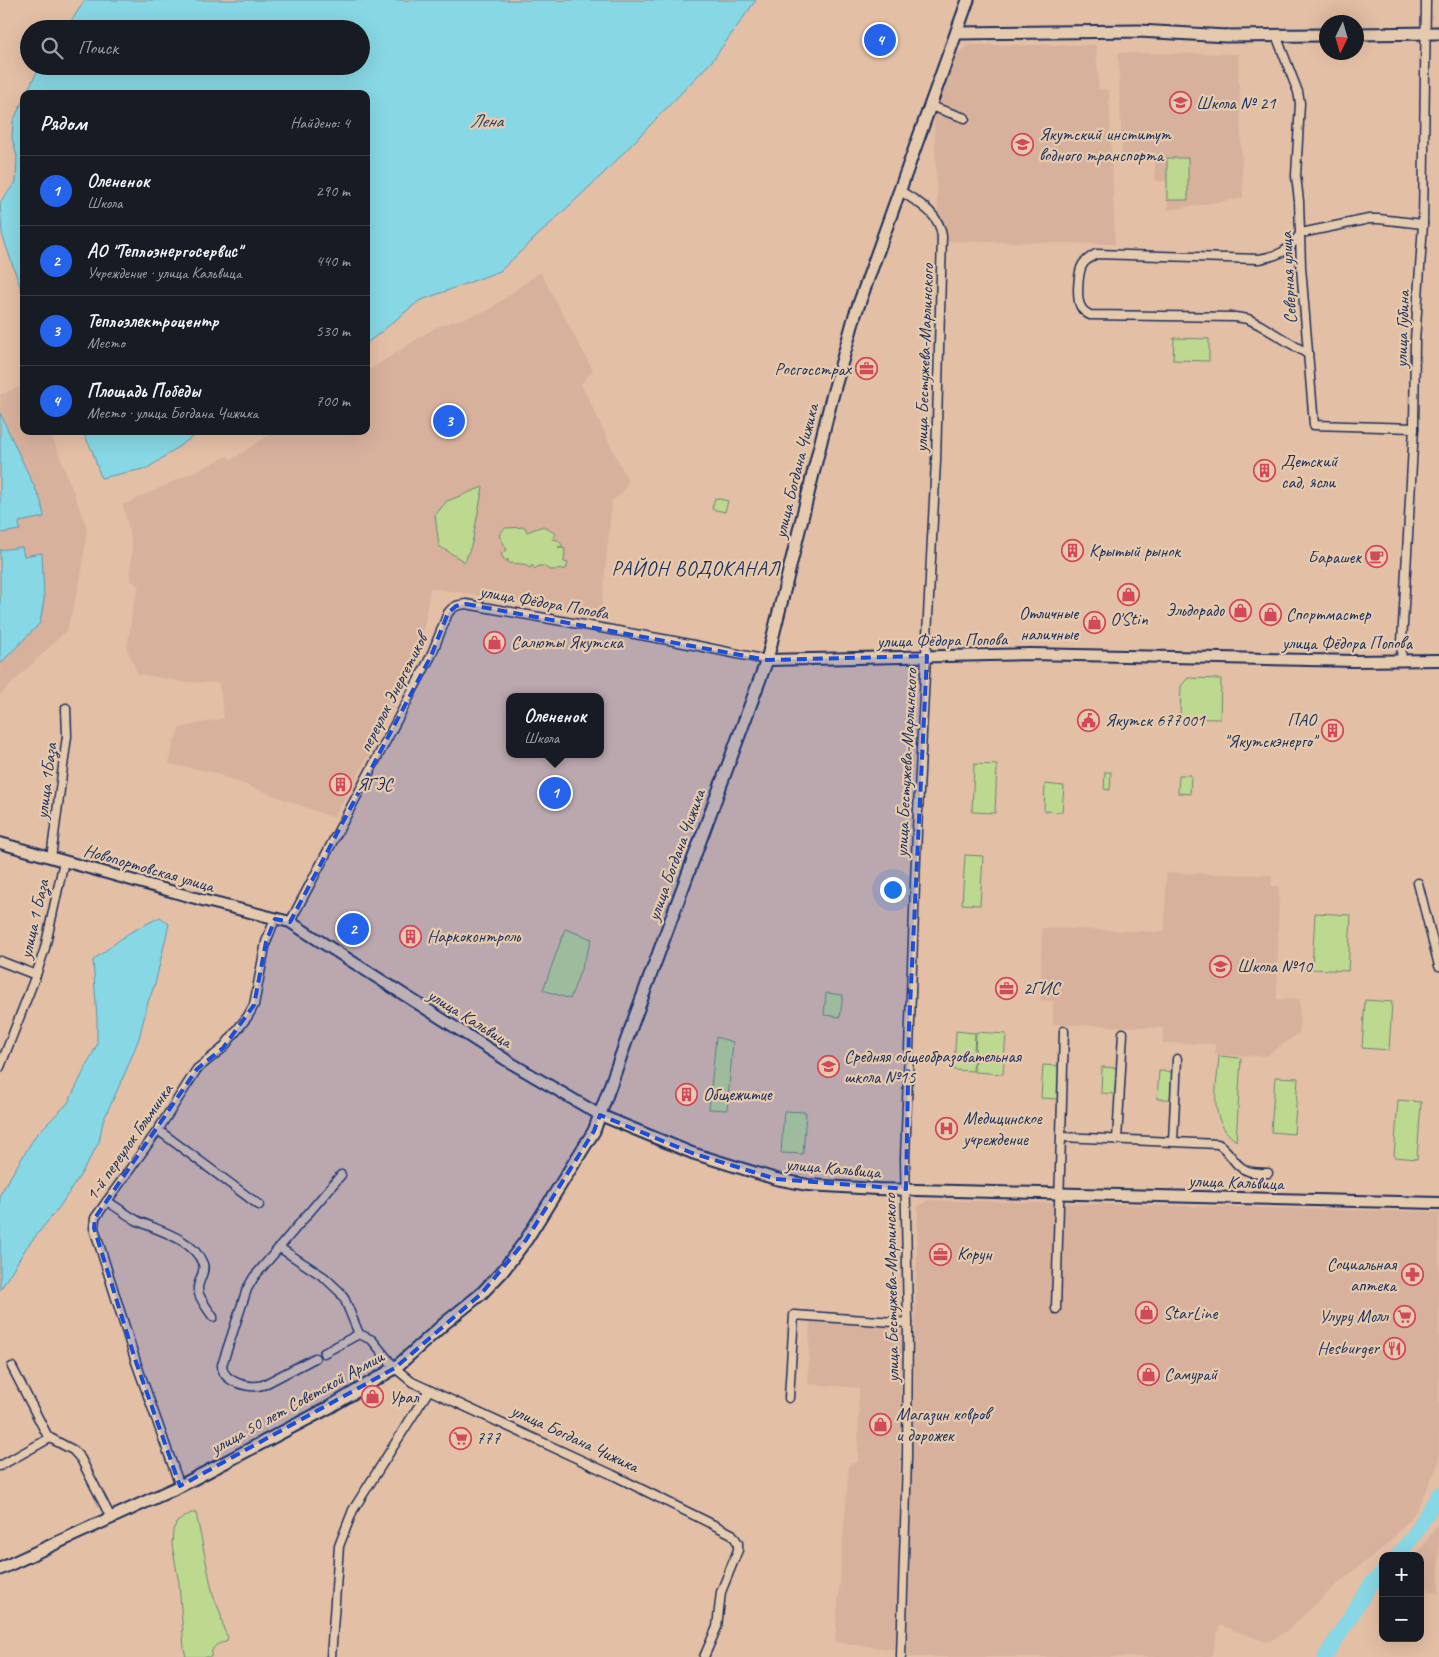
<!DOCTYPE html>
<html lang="ru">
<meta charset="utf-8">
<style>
body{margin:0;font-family:Caveat,sans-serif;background:#20242c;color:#f1f3f6}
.controls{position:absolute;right:15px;bottom:15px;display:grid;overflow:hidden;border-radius:10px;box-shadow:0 5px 20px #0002}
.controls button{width:45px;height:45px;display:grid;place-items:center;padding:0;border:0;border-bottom:1px solid #363941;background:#171b24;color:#f1f3f6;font:25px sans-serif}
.compass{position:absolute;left:1319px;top:15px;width:45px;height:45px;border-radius:50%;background:#171b24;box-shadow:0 5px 20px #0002;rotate:185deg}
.you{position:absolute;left:892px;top:889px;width:18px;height:18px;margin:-12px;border:4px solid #fff;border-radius:50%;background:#1a73e8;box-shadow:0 0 0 8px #1a73e833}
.badge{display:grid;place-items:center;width:32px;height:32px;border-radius:50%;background:#2563eb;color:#fff;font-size:16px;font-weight:700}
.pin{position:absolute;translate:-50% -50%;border:2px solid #fff;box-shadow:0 1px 5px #0006}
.popup{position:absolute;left:506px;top:693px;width:98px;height:65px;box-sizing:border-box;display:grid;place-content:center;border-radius:10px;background:#171b24;filter:drop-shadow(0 1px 4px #0005);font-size:16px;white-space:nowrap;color:#9ea1a6}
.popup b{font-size:19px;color:#f1f3f6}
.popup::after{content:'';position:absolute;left:50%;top:100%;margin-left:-10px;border:10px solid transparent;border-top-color:#171b24}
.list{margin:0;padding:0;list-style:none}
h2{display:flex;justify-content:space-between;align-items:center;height:65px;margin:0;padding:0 20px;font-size:21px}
h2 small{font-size:16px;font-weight:400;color:#9ea1a6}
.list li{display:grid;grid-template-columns:32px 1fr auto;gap:15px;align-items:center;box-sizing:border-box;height:70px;padding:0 20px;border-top:1px solid #363941}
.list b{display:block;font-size:19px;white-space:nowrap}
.list p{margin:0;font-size:16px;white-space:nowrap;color:#9ea1a6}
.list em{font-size:16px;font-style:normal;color:#9ea1a6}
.icon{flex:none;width:28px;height:28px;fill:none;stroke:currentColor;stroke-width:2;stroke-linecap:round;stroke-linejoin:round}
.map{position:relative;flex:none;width:1439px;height:1657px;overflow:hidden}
.search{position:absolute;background:#171b24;box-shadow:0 5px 20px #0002;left:20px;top:20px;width:350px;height:55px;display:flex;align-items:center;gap:12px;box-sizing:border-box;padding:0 18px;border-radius:28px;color:#9ea1a6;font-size:19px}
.panel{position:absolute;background:#171b24;box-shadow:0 5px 20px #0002;left:20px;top:90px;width:350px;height:345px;border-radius:10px}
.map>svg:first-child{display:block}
.built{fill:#d8b19d}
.green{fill:#bdd88f;stroke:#6c8476}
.water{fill:#88d7e4;stroke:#5c94ae}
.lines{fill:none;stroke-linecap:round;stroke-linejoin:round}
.river{stroke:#88d7e4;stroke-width:15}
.minor-casing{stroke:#1b2f5e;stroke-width:11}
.tertiary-casing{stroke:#1b2f5e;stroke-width:14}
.secondary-casing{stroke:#1b2f5e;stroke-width:15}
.minor{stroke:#e6caad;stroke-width:8}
.tertiary{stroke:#e6caad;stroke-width:10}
.secondary{stroke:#e6caad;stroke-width:11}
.marked{fill:#1d4ed8;fill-opacity:0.2;stroke:#1d4ed8;stroke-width:4;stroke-dasharray:10 6;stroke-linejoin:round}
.labels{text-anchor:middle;stroke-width:4.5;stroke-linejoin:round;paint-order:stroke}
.poi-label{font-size:18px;fill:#1b2f5e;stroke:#e6caad;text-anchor:start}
.street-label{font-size:18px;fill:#1b2f5e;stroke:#e6caad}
.water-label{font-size:19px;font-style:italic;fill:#26406b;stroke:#e6caad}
.quarter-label{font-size:20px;letter-spacing:1px;fill:#1b2f5e;stroke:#e6caad}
</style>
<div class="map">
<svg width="1439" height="1657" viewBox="0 0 1439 1657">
<rect width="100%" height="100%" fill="#e3bfa5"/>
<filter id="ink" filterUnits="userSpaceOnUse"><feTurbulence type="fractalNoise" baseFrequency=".02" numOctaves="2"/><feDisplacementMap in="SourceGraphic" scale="10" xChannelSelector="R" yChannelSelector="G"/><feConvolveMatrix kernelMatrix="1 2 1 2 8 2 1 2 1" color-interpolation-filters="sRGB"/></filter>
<g filter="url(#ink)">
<!-- built -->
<g class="built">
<polygon points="969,45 1096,45 1099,89 1109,90 1115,244 934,241 938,218 934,119 936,95 954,55"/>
<polygon points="1118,53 1238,54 1243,198 1168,210 1167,181 1155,181 1155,152 1122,157"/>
<polygon points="540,272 593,370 581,384 628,481 622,493 612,501 601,614 430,588 420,652 366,760 334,818 211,772 169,764 174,741 180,728 224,718 219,683 184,682 138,674 127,649 133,606 139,586 130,580 132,545 123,505 228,456 231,460 275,431 366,431 366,372 436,327 487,311"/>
<polygon points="24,385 24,431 50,431 87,528 81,578 67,630 0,695 0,664 6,658 23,556 22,547 0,550 0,533 20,530 19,522 44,517 41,501 0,413 0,395"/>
<polygon points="1166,873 1272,875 1271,886 1279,886 1277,999 1300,999 1299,1033 1266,1056 1215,1055 1215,1044 1163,1043 1163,1028 1053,1024 1053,1001 1040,1000 1042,928 1165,932"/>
<polygon points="928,1200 1439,1212 1439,1463 1416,1511 1390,1542 1336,1585 1287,1631 1274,1639 1265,1642 1220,1625 1211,1657 907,1657 918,1206"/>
<polygon points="902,1315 897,1650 835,1642 849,1464 858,1462 859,1388 808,1384 810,1317"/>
<polygon points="1439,1522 1439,1594 1420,1586 1420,1556 1416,1556"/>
</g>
<!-- green -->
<g class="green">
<rect x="1167" y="158" width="21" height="42"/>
<polygon points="1174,338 1209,339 1209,361 1173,360"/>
<polygon points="483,487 472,543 465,562 439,546 435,515 447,501"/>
<polygon points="715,498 728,501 725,512 712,509"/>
<polygon points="543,526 556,534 552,539 558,540 563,546 558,547 565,549 564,562 568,563 566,569 549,570 544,566 538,566 535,569 532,565 530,568 523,564 508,563 508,559 505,561 501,554 507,550 499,535 505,528 525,527 527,532"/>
<polygon points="1188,678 1221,679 1220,719 1180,718 1181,686"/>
<polygon points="974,764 997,765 995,813 972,812"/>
<polygon points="1105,772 1111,772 1110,790 1104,789"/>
<polygon points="1179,775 1191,775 1190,794 1178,793"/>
<polygon points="1045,784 1064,786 1062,812 1044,811"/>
<polygon points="965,855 983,856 980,905 962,904"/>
<polygon points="1315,913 1351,915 1348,971 1312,969"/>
<polygon points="565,929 592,939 570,999 543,990"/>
<polygon points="826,993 843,995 840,1017 824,1015"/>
<polygon points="1365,1000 1392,1002 1389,1050 1362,1048"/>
<polygon points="956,1031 975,1033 973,1071 954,1070"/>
<polygon points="976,1032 1006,1034 1003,1074 974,1072"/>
<polygon points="716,1037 733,1042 727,1110 709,1109"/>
<path d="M1219,1056L1241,1058L1236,1141C1207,1119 1217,1088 1219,1056Z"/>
<polygon points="1043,1065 1061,1066 1058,1099 1041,1098"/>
<polygon points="1102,1067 1117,1068 1115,1094 1101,1093"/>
<polygon points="1159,1071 1174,1072 1172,1099 1157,1099"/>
<polygon points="1275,1077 1298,1078 1294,1134 1271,1132"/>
<polygon points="1398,1100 1421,1102 1417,1159 1394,1157"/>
<polygon points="784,1111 806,1112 803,1154 781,1153"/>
<path d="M191,1513H196L213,1595L220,1612L224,1630L228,1637L226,1642C217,1643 211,1647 211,1657H186L184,1648L179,1583L172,1545L173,1530L177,1522Z"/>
</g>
<!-- water -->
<g class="water">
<polygon points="85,0 756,0 712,61 605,172 500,271 419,301 366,344 366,94 26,94 40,66 361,66 361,29 66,29"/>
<polygon points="24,98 24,298 2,234 0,202 16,182 17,156 12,138 13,122"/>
<polygon points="0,413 41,501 44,517 19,522 20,530 0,533"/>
<polygon points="82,431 201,431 148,468 101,478 92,450"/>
<polygon points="22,547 24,556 42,553 44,600 40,623 0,664 0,550"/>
<polygon points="160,917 169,924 155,984 148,1002 139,1038 126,1071 103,1121 99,1142 81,1174 60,1206 26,1248 0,1290 0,1194 36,1135 68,1103 97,1045 97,1019 93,960 129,933"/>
</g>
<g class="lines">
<!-- river -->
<g class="river">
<polyline points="1398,1556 1414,1535 1439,1494"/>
<polyline points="1325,1657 1371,1584 1383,1572"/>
</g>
<defs>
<g id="minor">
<polyline points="1276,35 1298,92 1300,103 1296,176 1299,201 1301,267 1314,425 1414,428"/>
<polyline points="930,106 965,118"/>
<path d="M899,190C917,202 939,212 942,236L936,461L917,830L905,1158L908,1323L907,1458L901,1657"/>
<path d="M1308,354L1260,325L1248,319L1235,317L1090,315C1086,313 1083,311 1081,307C1076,299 1078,271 1083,264C1087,259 1091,257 1096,254L1259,259C1281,255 1287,252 1301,233L1369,219H1379L1423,224"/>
<polyline points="1401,660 1414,428 1415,341 1423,224 1426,0"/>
<polyline points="51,858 67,736 66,708"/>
<polyline points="1418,883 1439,966"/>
<path d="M290,922L431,656L448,613C453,606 458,605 466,604L674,641L767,660"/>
<polyline points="0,961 36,975"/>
<polyline points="0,1067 36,975 45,948 64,861"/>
<polyline points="158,1130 259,1205"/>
<path d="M1062,1137L1218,1144C1230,1150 1234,1167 1248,1171C1254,1173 1261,1173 1268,1173"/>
<polyline points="1117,1140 1123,1033"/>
<polyline points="1173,1141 1177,1059"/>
<path d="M107,1201C116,1207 126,1214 136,1220C158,1231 193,1238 203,1264C206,1273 197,1281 198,1290C199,1299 208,1309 213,1317"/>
<polyline points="280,1248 324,1277 340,1292 345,1300 359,1334 372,1340 395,1368 412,1382 613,1475 732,1534 738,1543 738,1550 721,1592 717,1627 704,1657"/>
<polyline points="1056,1309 1064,1031"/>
<polyline points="324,1353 359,1334"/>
<path d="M315,1358L263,1385C249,1389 222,1382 222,1365L247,1289L254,1277L341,1175"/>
<polyline points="12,1367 47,1435 50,1438 73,1450 81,1459 111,1518"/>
<polyline points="789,1398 794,1315 908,1323"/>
<polyline points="0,1466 50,1438"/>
<polyline points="180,1486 136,1362 94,1228 95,1218 158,1130 197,1069 223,1048 248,1016 254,1005 266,942 275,919"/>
<polyline points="331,1657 339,1546 353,1510 429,1390"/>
</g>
<g id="tertiary">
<polyline points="767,660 1030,654 1354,661 1439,660"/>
<polyline points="0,843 206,901 290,922 511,1063 600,1115 692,1153 776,1179 808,1185 877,1189 1439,1203"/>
</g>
<g id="secondary">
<polyline points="957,33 1139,31 1226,36 1326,35"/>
<polyline points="1356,34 1439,33"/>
<polyline points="0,1569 180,1486 328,1408 395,1368 445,1323 481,1294 502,1272 526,1240 594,1131 632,1025 767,660 831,401 855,315 968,0"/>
</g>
</defs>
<!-- minor casing -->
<use href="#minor" class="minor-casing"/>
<!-- tertiary casing -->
<use href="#tertiary" class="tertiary-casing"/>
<!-- secondary casing -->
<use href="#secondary" class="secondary-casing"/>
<!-- minor -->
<use href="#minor" class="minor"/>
<!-- tertiary -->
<use href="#tertiary" class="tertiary"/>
<!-- secondary -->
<use href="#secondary" class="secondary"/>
</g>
</g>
<!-- marked area -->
<path class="marked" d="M466,604L767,660L927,656L909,1027L906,1189L776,1179L692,1153L600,1115L594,1131L526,1240L481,1294L395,1368L180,1486L136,1362L94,1228L95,1218L197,1069L223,1048L254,1005L266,942L275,919L290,922L431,656L448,613L456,606Z"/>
<!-- icons -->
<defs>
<symbol id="school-ring" viewBox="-11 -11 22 22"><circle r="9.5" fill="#e6caad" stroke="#d1495b" stroke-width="1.5"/><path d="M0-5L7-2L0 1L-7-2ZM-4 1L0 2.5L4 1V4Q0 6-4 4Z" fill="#d1495b"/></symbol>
<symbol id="university-ring" viewBox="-11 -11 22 22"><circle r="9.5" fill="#e6caad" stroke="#d1495b" stroke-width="1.5"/><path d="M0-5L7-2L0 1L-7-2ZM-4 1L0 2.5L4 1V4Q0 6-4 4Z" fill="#d1495b"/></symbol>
<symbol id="office-ring" viewBox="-11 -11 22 22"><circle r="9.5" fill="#e6caad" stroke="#d1495b" stroke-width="1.5"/><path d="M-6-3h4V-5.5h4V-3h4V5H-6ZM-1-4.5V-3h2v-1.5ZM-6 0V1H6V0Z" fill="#d1495b"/></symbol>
<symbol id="building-ring" viewBox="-11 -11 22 22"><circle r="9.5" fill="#e6caad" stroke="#d1495b" stroke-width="1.5"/><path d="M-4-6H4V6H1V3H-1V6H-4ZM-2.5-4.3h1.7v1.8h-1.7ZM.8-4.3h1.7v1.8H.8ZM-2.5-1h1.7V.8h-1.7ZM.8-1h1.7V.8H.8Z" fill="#d1495b"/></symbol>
<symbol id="cafe-ring" viewBox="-11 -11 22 22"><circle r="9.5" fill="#e6caad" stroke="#d1495b" stroke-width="1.5"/><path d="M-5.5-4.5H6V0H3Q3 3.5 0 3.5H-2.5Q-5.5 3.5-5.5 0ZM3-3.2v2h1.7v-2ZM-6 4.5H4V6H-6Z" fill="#d1495b"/></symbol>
<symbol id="shop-ring" viewBox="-11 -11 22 22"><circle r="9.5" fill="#e6caad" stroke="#d1495b" stroke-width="1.5"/><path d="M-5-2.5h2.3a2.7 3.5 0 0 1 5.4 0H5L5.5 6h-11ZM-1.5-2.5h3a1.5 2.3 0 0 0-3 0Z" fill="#d1495b"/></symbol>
<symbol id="civic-ring" viewBox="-11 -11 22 22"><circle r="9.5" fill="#e6caad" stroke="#d1495b" stroke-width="1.5"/><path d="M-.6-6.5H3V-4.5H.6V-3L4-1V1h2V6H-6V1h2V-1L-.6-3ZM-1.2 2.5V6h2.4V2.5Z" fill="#d1495b"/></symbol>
<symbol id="hospital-ring" viewBox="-11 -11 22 22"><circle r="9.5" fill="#e6caad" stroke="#d1495b" stroke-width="1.5"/><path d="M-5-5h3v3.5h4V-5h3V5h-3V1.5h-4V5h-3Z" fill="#d1495b"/></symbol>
<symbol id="pharmacy-ring" viewBox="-11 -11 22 22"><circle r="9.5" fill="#e6caad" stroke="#d1495b" stroke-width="1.5"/><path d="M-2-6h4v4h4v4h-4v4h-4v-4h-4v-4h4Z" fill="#d1495b"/></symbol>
<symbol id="supermarket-ring" viewBox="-11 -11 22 22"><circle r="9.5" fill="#e6caad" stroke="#d1495b" stroke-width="1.5"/><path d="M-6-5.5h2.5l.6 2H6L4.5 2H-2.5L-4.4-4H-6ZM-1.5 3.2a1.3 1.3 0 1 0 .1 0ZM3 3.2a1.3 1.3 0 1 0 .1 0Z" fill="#d1495b"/></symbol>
<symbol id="restaurant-ring" viewBox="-11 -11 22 22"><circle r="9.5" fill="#e6caad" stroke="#d1495b" stroke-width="1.5"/><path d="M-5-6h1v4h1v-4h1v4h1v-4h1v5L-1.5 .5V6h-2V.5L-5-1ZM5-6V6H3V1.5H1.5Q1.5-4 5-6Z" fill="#d1495b"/></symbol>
</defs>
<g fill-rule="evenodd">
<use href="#school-ring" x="1168" y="90" width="25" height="25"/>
<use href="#university-ring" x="1010" y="132" width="25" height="25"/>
<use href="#office-ring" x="854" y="356" width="25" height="25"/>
<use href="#building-ring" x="1252" y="458" width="25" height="25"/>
<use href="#building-ring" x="1060" y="538" width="25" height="25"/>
<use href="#cafe-ring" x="1364" y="544" width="25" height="25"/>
<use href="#shop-ring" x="1116" y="582" width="25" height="25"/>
<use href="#shop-ring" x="1228" y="598" width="25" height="25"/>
<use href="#shop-ring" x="1258" y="602" width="25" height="25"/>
<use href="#shop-ring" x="1082" y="610" width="25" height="25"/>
<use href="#shop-ring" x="482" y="630" width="25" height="25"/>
<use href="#civic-ring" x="1076" y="708" width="25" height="25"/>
<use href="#building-ring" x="1320" y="718" width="25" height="25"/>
<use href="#building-ring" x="328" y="772" width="25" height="25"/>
<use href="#building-ring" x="398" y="924" width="25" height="25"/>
<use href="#school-ring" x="1208" y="954" width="25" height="25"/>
<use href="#office-ring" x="994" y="976" width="25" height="25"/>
<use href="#school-ring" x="816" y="1054" width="25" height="25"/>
<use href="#building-ring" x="674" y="1082" width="25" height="25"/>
<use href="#hospital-ring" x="934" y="1116" width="25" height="25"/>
<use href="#office-ring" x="928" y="1242" width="25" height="25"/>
<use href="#pharmacy-ring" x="1400" y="1262" width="25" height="25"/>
<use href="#shop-ring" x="1134" y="1300" width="25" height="25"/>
<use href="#supermarket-ring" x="1392" y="1304" width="25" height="25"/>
<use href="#restaurant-ring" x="1382" y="1336" width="25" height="25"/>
<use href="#shop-ring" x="1136" y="1362" width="25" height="25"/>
<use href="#shop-ring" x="360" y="1384" width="25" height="25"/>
<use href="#shop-ring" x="868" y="1412" width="25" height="25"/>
<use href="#supermarket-ring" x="448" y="1426" width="25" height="25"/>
</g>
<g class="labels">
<!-- poi labels -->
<g class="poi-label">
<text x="1196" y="109">Школа № 21</text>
<text x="1039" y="140">Якутский институт<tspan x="1039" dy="21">водного транспорта</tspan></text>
<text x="851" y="375" text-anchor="end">Росгосстрах</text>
<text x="1281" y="467">Детский<tspan x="1281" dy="21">сад, ясли</tspan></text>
<text x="1089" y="557">Крытый рынок</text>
<text x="1361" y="563" text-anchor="end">Барашек</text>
<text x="1224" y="616" text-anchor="end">Эльдорадо</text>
<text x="1078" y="619" text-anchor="end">Отличные<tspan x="1078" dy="21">наличные</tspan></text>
<text x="1286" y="620">Спортмастер</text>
<text x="1129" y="625" text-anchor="middle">O'Stin</text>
<text x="511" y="648">Салюты Якутска</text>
<text x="1105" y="726">Якутск 677001</text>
<text x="1316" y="726" text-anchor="end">ПАО<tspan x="1316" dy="21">"Якутскэнерго"</tspan></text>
<text x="357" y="790">ЯГЭС</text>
<text x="427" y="942">Наркоконтроль</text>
<text x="1237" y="972">Школа №10</text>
<text x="1023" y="994">2ГИС</text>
<text x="844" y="1062">Средняя общеобразовательная<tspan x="844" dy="21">школа №15</tspan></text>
<text x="703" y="1100">Общежитие</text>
<text x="963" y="1124">Медицинское<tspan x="963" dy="21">учреждение</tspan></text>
<text x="957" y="1260">Корун</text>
<text x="1396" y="1270" text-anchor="end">Социальная<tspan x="1396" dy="21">аптека</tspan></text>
<text x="1163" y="1319">StarLine</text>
<text x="1388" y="1322" text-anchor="end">Улуру Молл</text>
<text x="1379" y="1354" text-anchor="end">Hesburger</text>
<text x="1164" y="1380">Самурай</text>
<text x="389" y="1403">Урал</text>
<text x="896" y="1420">Магазин ковров<tspan x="896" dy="21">и дорожек</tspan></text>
<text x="476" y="1444">777</text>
</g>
<!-- street labels -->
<g class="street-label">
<text transform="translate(1288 278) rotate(-93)" y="6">Северная улица</text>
<text transform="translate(1402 329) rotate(-88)" y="6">улица Губина</text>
<text transform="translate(924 358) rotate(-88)" y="6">улица Бестужева-Марлинского</text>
<text transform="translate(796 471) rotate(-76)" y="6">улица Богдана Чижика</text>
<text transform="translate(544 602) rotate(10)" y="6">улица Фёдора Попова</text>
<text transform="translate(942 640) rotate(-1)" y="6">улица Фёдора Попова</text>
<text x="1347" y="649">улица Фёдора Попова</text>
<text transform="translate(393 693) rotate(-63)" y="6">переулок Энергетиков</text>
<text transform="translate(906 763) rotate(-87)" y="6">улица Бестужева-Марлинского</text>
<text transform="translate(46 781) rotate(-83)" y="6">улица 1База</text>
<text transform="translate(676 855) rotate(-70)" y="6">улица Богдана Чижика</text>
<text transform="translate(149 868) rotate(16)" y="6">Новопортовская улица</text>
<text transform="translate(34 919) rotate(-77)" y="6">улица 1 База</text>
<text transform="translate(470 1018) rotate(32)" y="6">улица Кальвица</text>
<text transform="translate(129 1142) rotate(-55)" y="6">1-й переулок Гольминка</text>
<text transform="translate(833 1168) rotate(5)" y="6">улица Кальвица</text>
<text transform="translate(1236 1182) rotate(2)" y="6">улица Кальвица</text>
<text transform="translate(891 1288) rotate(-91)" y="6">улица Бестужева-Марлинского</text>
<text transform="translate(297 1402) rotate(-29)" y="6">улица 50 лет Советской Армии</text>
<text transform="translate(575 1438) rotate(25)" y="6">улица Богдана Чижика</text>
</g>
<!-- water labels -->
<g class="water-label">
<text x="486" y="127">Лена</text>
</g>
<!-- quarter labels -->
<g class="quarter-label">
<text x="696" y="575">РАЙОН ВОДОКАНАЛ</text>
</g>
</g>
</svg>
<div class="controls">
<button>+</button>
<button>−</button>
</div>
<svg class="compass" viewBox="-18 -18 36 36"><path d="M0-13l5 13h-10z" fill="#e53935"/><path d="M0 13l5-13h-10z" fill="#9ea1a6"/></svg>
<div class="you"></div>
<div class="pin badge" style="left:555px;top:793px">1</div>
<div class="popup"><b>Олененок</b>Школа</div>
<div class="pin badge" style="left:353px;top:929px">2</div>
<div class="pin badge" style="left:449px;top:421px">3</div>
<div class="pin badge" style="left:880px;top:40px">4</div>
<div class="search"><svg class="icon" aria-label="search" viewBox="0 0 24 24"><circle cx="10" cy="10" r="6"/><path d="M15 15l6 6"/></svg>Поиск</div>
<section class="panel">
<h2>Рядом<small>Найдено: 4</small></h2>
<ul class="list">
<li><span class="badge">1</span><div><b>Олененок</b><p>Школа</p></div><em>290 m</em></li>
<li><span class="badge">2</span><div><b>АО &quot;Теплоэнергосервис&quot;</b><p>Учреждение · улица Кальвица</p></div><em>440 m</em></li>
<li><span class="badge">3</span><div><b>Теплоэлектроцентр</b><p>Место</p></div><em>530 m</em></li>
<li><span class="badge">4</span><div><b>Площадь Победы</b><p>Место · улица Богдана Чижика</p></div><em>700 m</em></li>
</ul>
</section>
</div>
